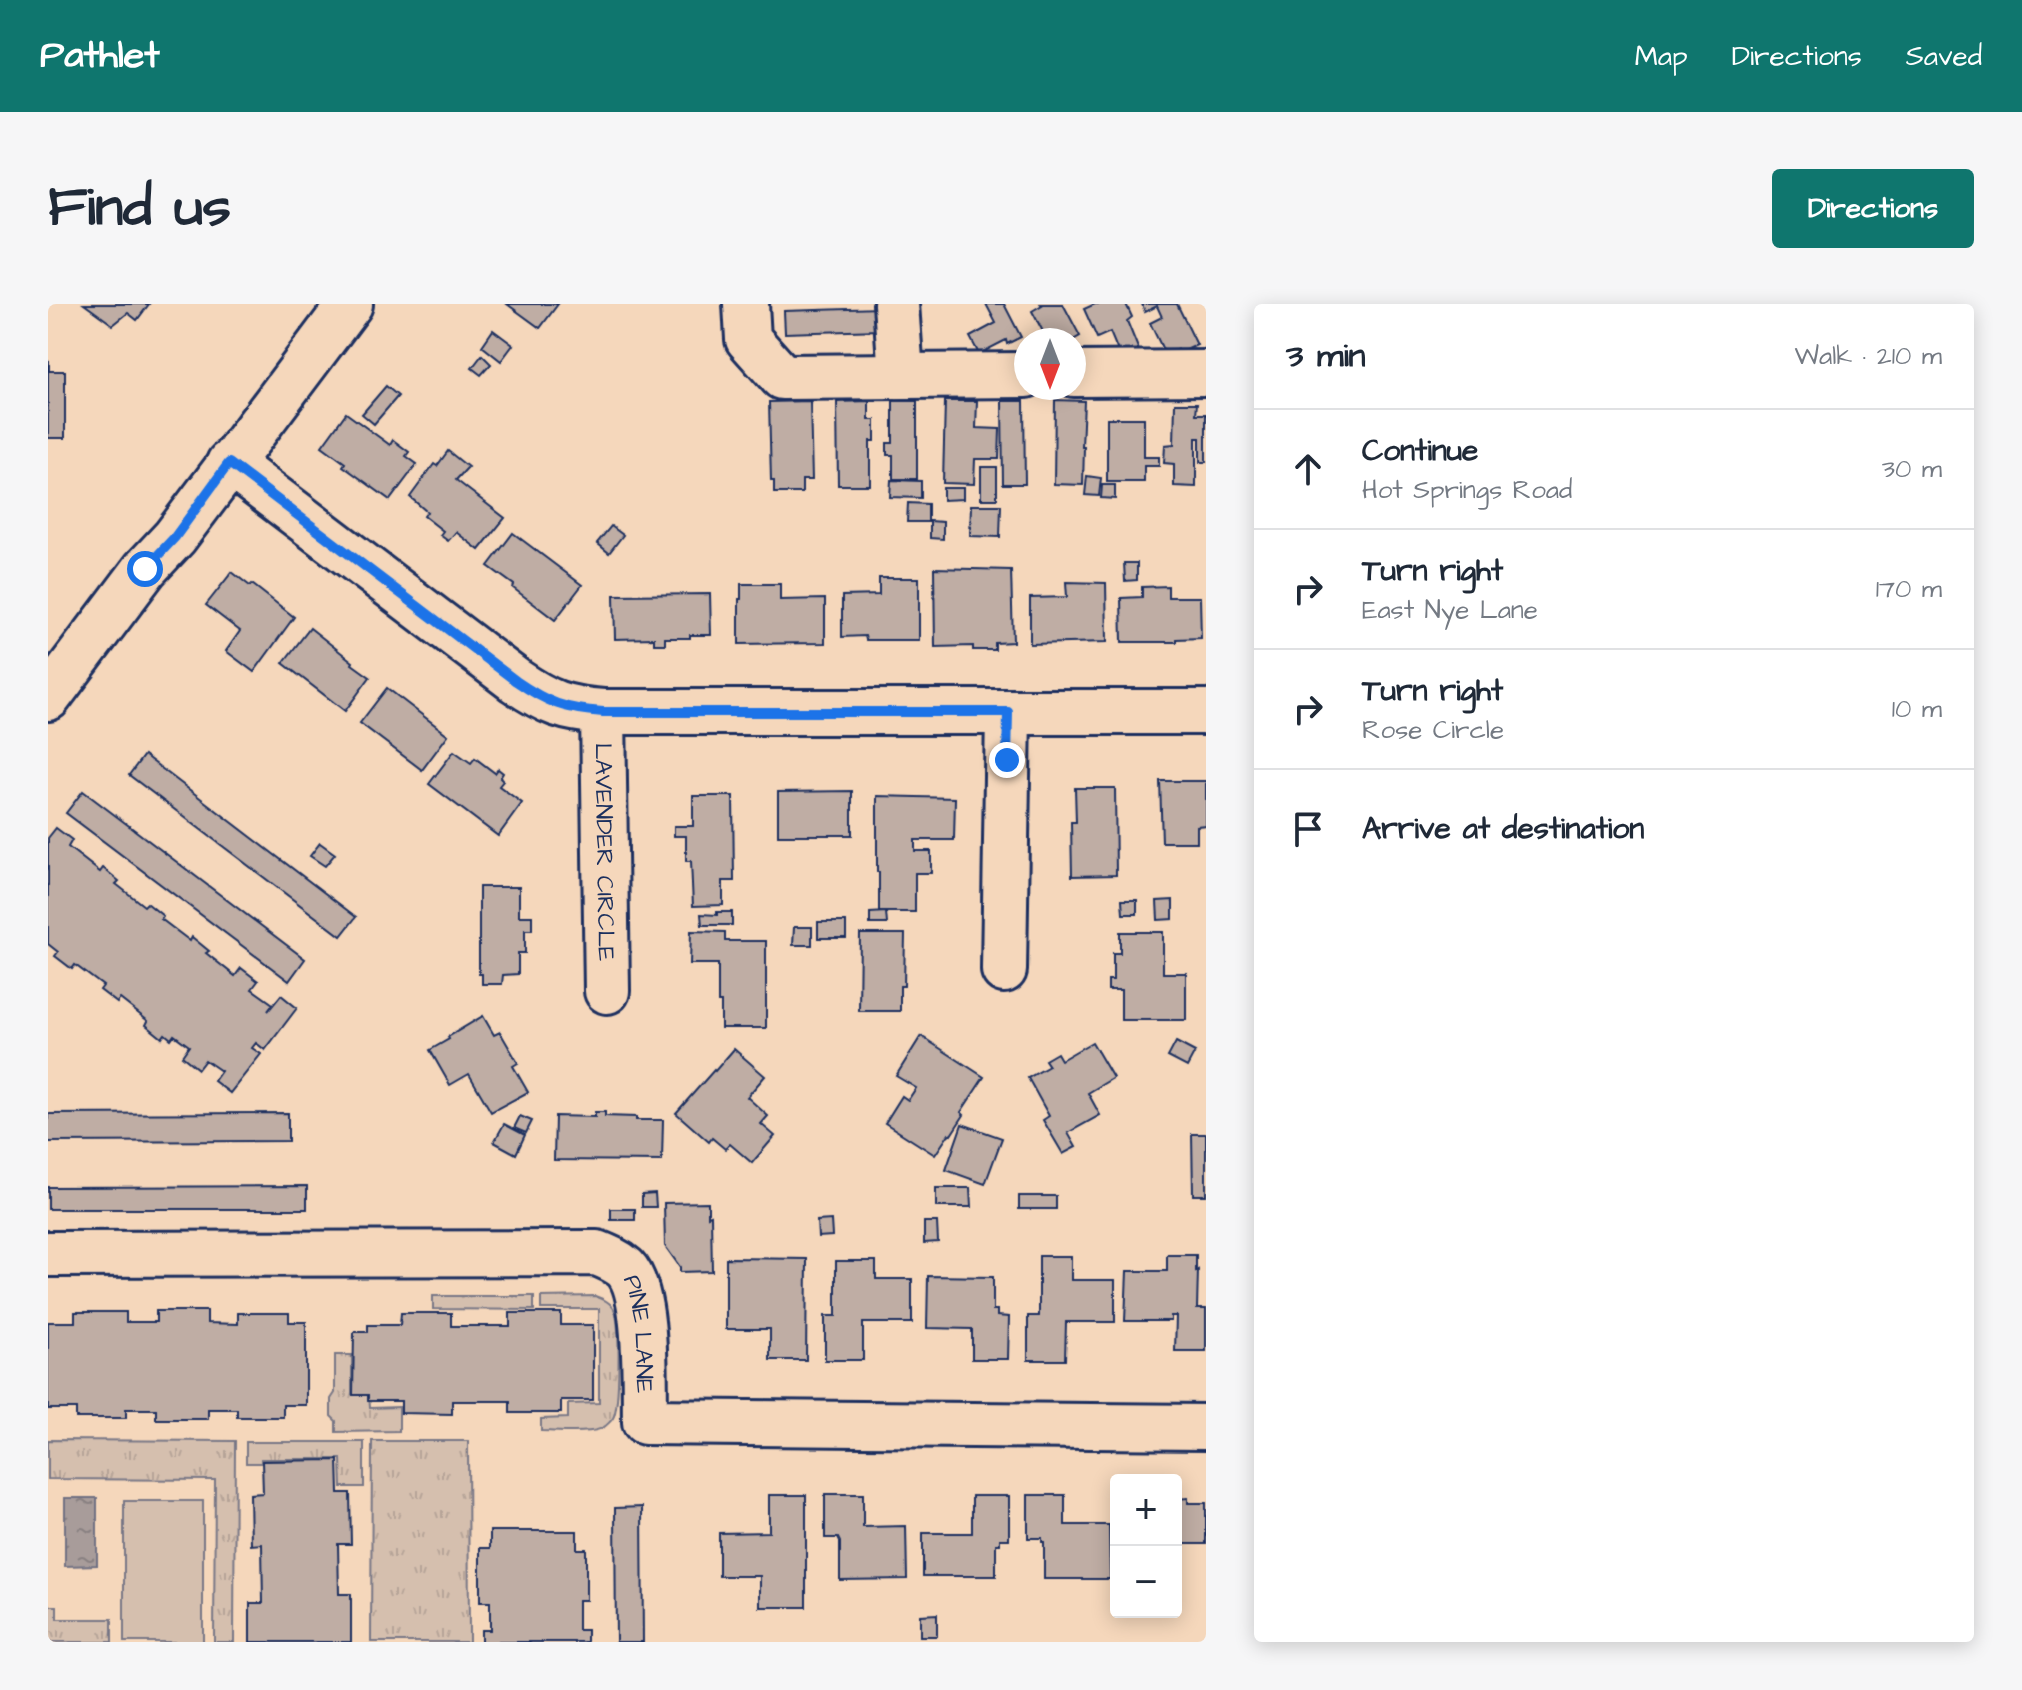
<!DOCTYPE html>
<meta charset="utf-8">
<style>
body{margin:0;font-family:"Architects Daughter",sans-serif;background:#f6f6f7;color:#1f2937}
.controls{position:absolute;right:24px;bottom:24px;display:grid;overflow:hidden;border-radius:8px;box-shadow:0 4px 20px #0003}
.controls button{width:72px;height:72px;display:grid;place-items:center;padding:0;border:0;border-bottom:2px solid #e0e1e3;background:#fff;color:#1f2937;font:40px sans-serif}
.compass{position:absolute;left:966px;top:24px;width:72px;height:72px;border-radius:50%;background:#fff;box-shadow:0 4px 20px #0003;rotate:180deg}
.stop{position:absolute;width:24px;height:24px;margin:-18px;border:6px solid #1a73e8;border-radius:50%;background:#fff}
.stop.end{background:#1a73e8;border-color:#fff;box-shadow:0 2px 8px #0008}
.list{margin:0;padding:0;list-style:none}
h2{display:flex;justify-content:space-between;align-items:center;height:104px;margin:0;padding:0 32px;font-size:34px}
h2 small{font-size:26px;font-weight:400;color:#747a83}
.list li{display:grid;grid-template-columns:52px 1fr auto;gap:24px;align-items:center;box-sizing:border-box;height:120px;padding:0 32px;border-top:2px solid #e0e1e3}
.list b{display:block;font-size:30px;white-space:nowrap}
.list p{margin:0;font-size:26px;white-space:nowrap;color:#747a83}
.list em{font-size:26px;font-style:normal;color:#747a83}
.icon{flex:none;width:44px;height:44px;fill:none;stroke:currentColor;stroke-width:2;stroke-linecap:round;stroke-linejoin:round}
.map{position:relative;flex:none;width:1158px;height:1338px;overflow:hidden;border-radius:8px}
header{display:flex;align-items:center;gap:48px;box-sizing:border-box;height:112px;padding:0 40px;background:#0f766e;color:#fff}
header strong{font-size:38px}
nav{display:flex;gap:44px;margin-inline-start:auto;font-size:28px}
.intro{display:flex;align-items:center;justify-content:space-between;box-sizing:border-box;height:192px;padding:0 48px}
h1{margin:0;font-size:56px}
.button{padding:20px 36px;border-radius:8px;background:#0f766e;color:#fff;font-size:28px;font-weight:700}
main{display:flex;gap:48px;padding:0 48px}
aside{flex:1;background:#fff;border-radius:8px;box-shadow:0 4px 20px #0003}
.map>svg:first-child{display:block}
.grass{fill:url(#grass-tufts);stroke:#787786;stroke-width:2}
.pitch{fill:#d5bfae;stroke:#787786;stroke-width:2}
.water{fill:url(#water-ripples);stroke:#707082;stroke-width:2}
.building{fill:#bfada4;stroke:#1b2f5e;stroke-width:2}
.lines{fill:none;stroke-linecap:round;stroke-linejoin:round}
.minor-casing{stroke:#1b2f5e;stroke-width:50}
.minor{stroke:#f5d7bb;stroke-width:44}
.route{stroke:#1a73e8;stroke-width:10}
.labels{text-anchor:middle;stroke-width:6;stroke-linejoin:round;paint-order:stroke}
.street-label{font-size:24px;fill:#1b2f5e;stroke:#f5d7bb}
</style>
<header>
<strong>Pathlet</strong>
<nav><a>Map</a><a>Directions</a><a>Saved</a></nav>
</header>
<div class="intro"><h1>Find us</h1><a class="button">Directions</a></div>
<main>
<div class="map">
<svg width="1158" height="1338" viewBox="0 0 1158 1338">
<defs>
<pattern id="grass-tufts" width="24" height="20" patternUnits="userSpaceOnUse" patternTransform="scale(2)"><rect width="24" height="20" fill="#d5bfae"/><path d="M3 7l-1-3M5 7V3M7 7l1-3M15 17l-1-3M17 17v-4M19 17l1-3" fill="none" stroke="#b6a498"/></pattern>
<pattern id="water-ripples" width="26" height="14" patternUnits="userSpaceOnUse" patternTransform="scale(2)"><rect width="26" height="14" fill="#a89c9a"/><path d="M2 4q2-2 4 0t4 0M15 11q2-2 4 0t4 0" fill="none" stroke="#888081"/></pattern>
</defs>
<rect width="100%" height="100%" fill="#f5d7bb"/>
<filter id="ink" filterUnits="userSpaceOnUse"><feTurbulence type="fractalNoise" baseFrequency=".0125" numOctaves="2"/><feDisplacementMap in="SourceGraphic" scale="16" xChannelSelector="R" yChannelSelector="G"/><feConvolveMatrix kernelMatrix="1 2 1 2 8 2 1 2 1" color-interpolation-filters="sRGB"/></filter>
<g filter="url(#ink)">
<!-- grass -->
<g class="grass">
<polygon points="385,992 486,992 486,1006 385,1005"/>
<path d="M547,992C555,995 563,998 567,1007C572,1020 572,1102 565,1114C564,1116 558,1122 556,1123C544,1131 508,1127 493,1127V1115L520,1114V1100L551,1099V1005H493V993Z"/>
<polygon points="287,1051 304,1051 304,1090 321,1090 322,1104 351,1103 351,1127 288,1128 288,1117 283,1112 283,1095 287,1089"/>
<polygon points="0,1136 187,1137 186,1338 166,1338 167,1176 0,1175"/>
<polygon points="324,1137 420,1137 421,1338 323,1338"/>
<polygon points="198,1138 316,1138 316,1183 294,1183 293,1155 213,1155 213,1159 198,1159"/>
<polygon points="0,1302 9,1302 9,1315 64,1315 64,1338 0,1338"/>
</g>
<!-- pitch -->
<rect class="pitch" x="76" y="1197" width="79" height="141"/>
<!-- water -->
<polygon class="water" points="17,1194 49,1194 49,1261 17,1262"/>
<!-- building -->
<g class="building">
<polygon points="36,0 101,0 89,16 80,9 65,21"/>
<polygon points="459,0 510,0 492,24"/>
<polygon points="938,0 956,0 973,33 959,40 958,36 931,50 922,33 948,19"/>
<polygon points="993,0 1015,0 1032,32 1025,36 1013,36 1009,29 999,35 984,7 994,1"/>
<polygon points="1047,0 1078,0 1084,13 1079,17 1092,49 1074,57 1062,28 1049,34 1036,5"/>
<polygon points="1094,0 1129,0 1149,41 1131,49 1129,45 1117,50 1102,19 1114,13 1109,2 1097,8"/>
<polygon points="832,4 832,26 737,29 736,7"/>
<polygon points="445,26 465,41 453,57 434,42"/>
<polygon points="434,51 443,60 433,71 424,64"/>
<polygon points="0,57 1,57 1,67 17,67 17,134 0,134"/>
<polygon points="338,82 350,92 326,120 314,110"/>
<polygon points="1007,96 1036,97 1034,143 1036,143 1035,181 1006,180"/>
<polygon points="762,97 764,176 754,176 754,189 726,189 726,177 723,177 721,98"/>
<polygon points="821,97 821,116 827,116 827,137 822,137 822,181 790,181 789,98"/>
<polygon points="845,97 869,97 869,175 845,175 845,151 839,151 839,139 845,139"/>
<polygon points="897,97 929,97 928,124 952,125 951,155 927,155 926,180 895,179"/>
<polygon points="954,97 976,97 977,180 955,180"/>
<polygon points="1127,99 1149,99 1148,110 1158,110 1158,158 1152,158 1152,134 1148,134 1148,183 1126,182 1126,160 1116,159 1117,141 1126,140"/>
<polygon points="298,109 342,141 345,136 361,148 358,152 369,160 342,196 295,162 297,159 274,142"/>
<polygon points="1059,114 1096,114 1096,153 1111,153 1111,162 1096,162 1096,178 1059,178"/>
<polygon points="400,147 420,163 408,176 457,214 431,246 408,228 400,237 392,231 395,227 376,212 379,208 362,193 386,160 389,162"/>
<rect x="933" y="163" width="16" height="32"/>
<polygon points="1039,172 1053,174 1051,192 1037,191"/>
<polygon points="843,176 873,177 873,194 842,193"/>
<polygon points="1054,181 1067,181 1067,195 1053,194"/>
<polygon points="895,184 915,184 915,195 895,196"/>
<polygon points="860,199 880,200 880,218 859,218"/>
<polygon points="923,201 953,201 952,233 922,232"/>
<polygon points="882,217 895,218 895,235 882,234"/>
<polygon points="563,222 575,231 561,249 549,239"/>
<polygon points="465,229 534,281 507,316 465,284 466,281 440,262"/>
<polygon points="1076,259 1089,259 1089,276 1077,277"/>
<polygon points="886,264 963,266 965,338 947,339 947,346 925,346 925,342 887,343"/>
<polygon points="184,268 202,282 204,280 246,313 206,368 178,347 192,327 158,301"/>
<polygon points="831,274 871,274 871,336 818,336 817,332 794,333 794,292 831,291"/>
<polygon points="1018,278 1058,279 1059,338 982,340 982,294 1019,293"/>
<polygon points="693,280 732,280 732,296 777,295 777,339 691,340 691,295 693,295"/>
<polygon points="1120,282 1120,293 1152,293 1153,334 1129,335 1129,338 1074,338 1073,294 1094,293 1094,283"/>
<polygon points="662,290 663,331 642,331 642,334 617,334 617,340 606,340 606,334 567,335 566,291"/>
<polygon points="262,324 305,358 304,360 322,373 297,407 235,359"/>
<polygon points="339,384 400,431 374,466 312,419"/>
<polygon points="406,447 423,459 427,454 447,469 450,465 455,469 452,474 455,477 451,482 474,499 450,532 381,480"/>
<polygon points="96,451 308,613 293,632 81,471"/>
<polygon points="1112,477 1158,477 1158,521 1149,522 1149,538 1114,538"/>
<polygon points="1027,484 1067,484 1068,571 1024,572 1023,518 1028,518"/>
<polygon points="35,487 257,655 241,677 18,509"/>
<polygon points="804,487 804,531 730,531 730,488"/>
<polygon points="645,492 685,492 686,577 675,577 675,601 645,602 643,557 638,557 638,532 626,532 626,522 645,522"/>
<polygon points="829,492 907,494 906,536 867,536 867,547 883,547 883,569 867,569 867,608 831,608 831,568 829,568"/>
<polygon points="8,524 24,536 20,543 52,568 55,564 71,577 68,580 96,602 99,599 115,612 113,615 142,637 144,633 161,647 158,649 187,672 193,664 210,677 204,685 225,700 220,707 233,691 249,704 217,746 208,739 204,744 213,750 182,789 166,777 173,767 157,756 150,765 134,752 141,742 126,731 123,735 117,730 114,734 98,721 100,717 72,695 69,699 52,686 55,682 27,661 24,665 7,652 10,648 0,640 0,534"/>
<polygon points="272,539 287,550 277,562 262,552"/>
<polygon points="431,583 471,583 471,612 484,612 484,626 477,626 477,649 470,649 470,670 455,671 454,680 434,680 434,670 431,670"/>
<polygon points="1074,596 1089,596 1089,610 1075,610"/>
<polygon points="1125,596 1125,615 1110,616 1109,597"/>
<polygon points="669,608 684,608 684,621 654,621 653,610 669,611"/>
<polygon points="838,608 839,620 822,620 822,609"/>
<rect x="770" y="618" width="28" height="16"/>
<polygon points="746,623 764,623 764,641 745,641"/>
<polygon points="643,627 677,628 677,637 718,637 718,724 673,724 673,698 670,698 670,660 642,660"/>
<polygon points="1072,628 1115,628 1115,669 1138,669 1138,716 1073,716 1073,686 1060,686 1060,676 1065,676 1065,649 1072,649"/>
<polygon points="812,630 857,630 856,682 852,682 852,707 811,707"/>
<polygon points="435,712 446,731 452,728 470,759 465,762 480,788 443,808 421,770 402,781 382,746 401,735 400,733"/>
<polygon points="873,732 936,773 913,808 916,811 903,831 901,830 887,851 837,819 854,792 860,796 868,784 848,772"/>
<polygon points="1044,738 1065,774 1040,789 1052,811 1020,829 1028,843 1015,850 995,816 1001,812 980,774 1001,762 997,756 1009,749 1013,756"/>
<polygon points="1128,738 1147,748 1139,763 1120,753"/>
<polygon points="686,745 717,772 699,793 720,812 713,820 727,832 704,859 682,840 677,845 664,834 661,838 628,809 666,766 667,767"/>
<polygon points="547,808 557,808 557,812 588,813 588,816 615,816 614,857 506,856 507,812 547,813"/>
<polygon points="240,809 240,837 0,838 0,810"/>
<polygon points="472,812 484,817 478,829 466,824"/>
<polygon points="456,820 477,831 468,850 446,838"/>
<polygon points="914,820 954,834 937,880 898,866"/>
<polygon points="1144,830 1158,830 1158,891 1145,891"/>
<polygon points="259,882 259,905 0,905 0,883"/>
<polygon points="888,884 922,884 923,903 888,903"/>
<polygon points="607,889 608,903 594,903 594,890"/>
<rect x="971" y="892" width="37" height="13"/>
<polygon points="660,898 660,912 663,911 664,967 632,968 632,963 617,942 616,899"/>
<rect x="563" y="905" width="24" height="11"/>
<polygon points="783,916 784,932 770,933 769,917"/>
<polygon points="876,918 889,918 890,938 876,939"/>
<polygon points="1119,951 1148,951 1148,967 1150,966 1149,1005 1158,1005 1158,1047 1127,1047 1128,1012 1123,1012 1123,1017 1077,1017 1079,967 1119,967"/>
<polygon points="991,952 1023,952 1023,976 1067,976 1067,1018 1018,1018 1017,1056 980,1056 980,1012 991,1012"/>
<polygon points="678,954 759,955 758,1056 722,1056 722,1025 678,1025"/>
<polygon points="788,957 828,957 828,975 864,975 864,1019 815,1019 815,1056 777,1056 777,1012 788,1012"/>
<polygon points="880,972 945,973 945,1006 949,1006 949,1012 961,1013 960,1055 924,1055 924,1025 879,1024"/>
<polygon points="108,1007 159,1007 159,1019 190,1020 190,1009 241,1009 241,1018 258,1018 258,1101 235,1101 235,1113 189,1113 189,1105 160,1105 160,1115 108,1115 108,1105 78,1105 78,1114 28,1114 28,1105 0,1105 0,1018 27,1018 27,1008 78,1008 78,1018 108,1018"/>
<polygon points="353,1009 403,1009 403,1022 462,1022 462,1009 513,1009 513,1021 545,1021 545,1096 513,1096 513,1109 462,1109 462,1097 404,1097 404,1110 353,1109 353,1097 320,1097 320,1091 305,1091 306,1028 320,1028 320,1021 352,1021"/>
<polygon points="290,1156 291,1189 302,1189 303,1240 290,1240 291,1290 303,1290 303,1338 202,1338 202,1299 215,1299 214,1240 203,1241 202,1190 215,1189 214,1157"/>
<polygon points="777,1190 815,1190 815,1223 858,1222 859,1275 792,1276 792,1238 790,1234 777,1234"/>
<polygon points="721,1191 758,1191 758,1303 712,1303 712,1272 671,1272 671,1229 721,1228"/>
<polygon points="980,1191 1017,1191 1017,1221 1061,1221 1062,1275 996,1275 996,1238 994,1238 994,1234 980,1234"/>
<polygon points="924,1192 961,1192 961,1235 952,1235 952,1240 948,1240 948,1272 875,1272 875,1229 924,1229"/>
<polygon points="1140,1194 1140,1199 1158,1199 1158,1240 1128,1240 1128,1195"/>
<polygon points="594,1203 595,1338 568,1338 567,1204"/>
<polygon points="442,1227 529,1227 529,1245 538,1245 538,1296 530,1296 530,1326 539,1326 539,1338 433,1338 433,1326 442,1326 442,1298 432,1298 432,1244 442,1244"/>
<polygon points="889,1310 889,1332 872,1332 872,1311"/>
</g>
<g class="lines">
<defs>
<g id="minor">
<polyline points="698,0 700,35 734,73 978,71"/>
<polyline points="848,0 853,71"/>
<polyline points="1026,70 1158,69"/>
<path d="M181,159L468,377C500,399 516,405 555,408H1158"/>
<polyline points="0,394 97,265 127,233 302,0"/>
<path id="s1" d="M555,408L559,687"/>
<polyline points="956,666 960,408"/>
<path id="s2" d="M0,950L549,949C559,953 569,957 577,964C601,989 596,1083 597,1118L1158,1123"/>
</g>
</defs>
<!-- minor casing -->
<use href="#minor" class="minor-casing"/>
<!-- minor -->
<use href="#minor" class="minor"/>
</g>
</g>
<g class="lines" filter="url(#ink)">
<!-- route -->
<path class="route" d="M97,265L127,233L181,159L468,377C500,399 516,405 555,408H960L959,456"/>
</g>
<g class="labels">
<!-- street labels -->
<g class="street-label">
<text dy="8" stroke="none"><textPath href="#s1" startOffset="140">LAVENDER CIRCLE</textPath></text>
<text dy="8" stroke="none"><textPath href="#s2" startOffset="650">PINE LANE</textPath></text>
</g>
</g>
</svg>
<div class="controls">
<button>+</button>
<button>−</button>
</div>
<svg class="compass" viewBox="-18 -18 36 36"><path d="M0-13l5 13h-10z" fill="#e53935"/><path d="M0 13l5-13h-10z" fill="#747a83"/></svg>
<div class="stop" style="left:97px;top:265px"></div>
<div class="stop end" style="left:959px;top:456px"></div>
</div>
<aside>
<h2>3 min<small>Walk · 210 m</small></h2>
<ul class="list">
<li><svg class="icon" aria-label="ahead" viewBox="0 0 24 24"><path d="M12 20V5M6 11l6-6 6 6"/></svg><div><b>Continue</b><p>Hot Springs Road</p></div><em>30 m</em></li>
<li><svg class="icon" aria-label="right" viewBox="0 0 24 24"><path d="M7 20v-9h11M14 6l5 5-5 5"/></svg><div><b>Turn right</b><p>East Nye Lane</p></div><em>170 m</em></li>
<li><svg class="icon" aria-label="right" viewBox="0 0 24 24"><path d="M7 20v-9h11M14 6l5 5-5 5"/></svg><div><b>Turn right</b><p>Rose Circle</p></div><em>10 m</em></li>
<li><svg class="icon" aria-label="arrive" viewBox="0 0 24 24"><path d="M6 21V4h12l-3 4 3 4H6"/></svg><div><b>Arrive at destination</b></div></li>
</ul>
</aside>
</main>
